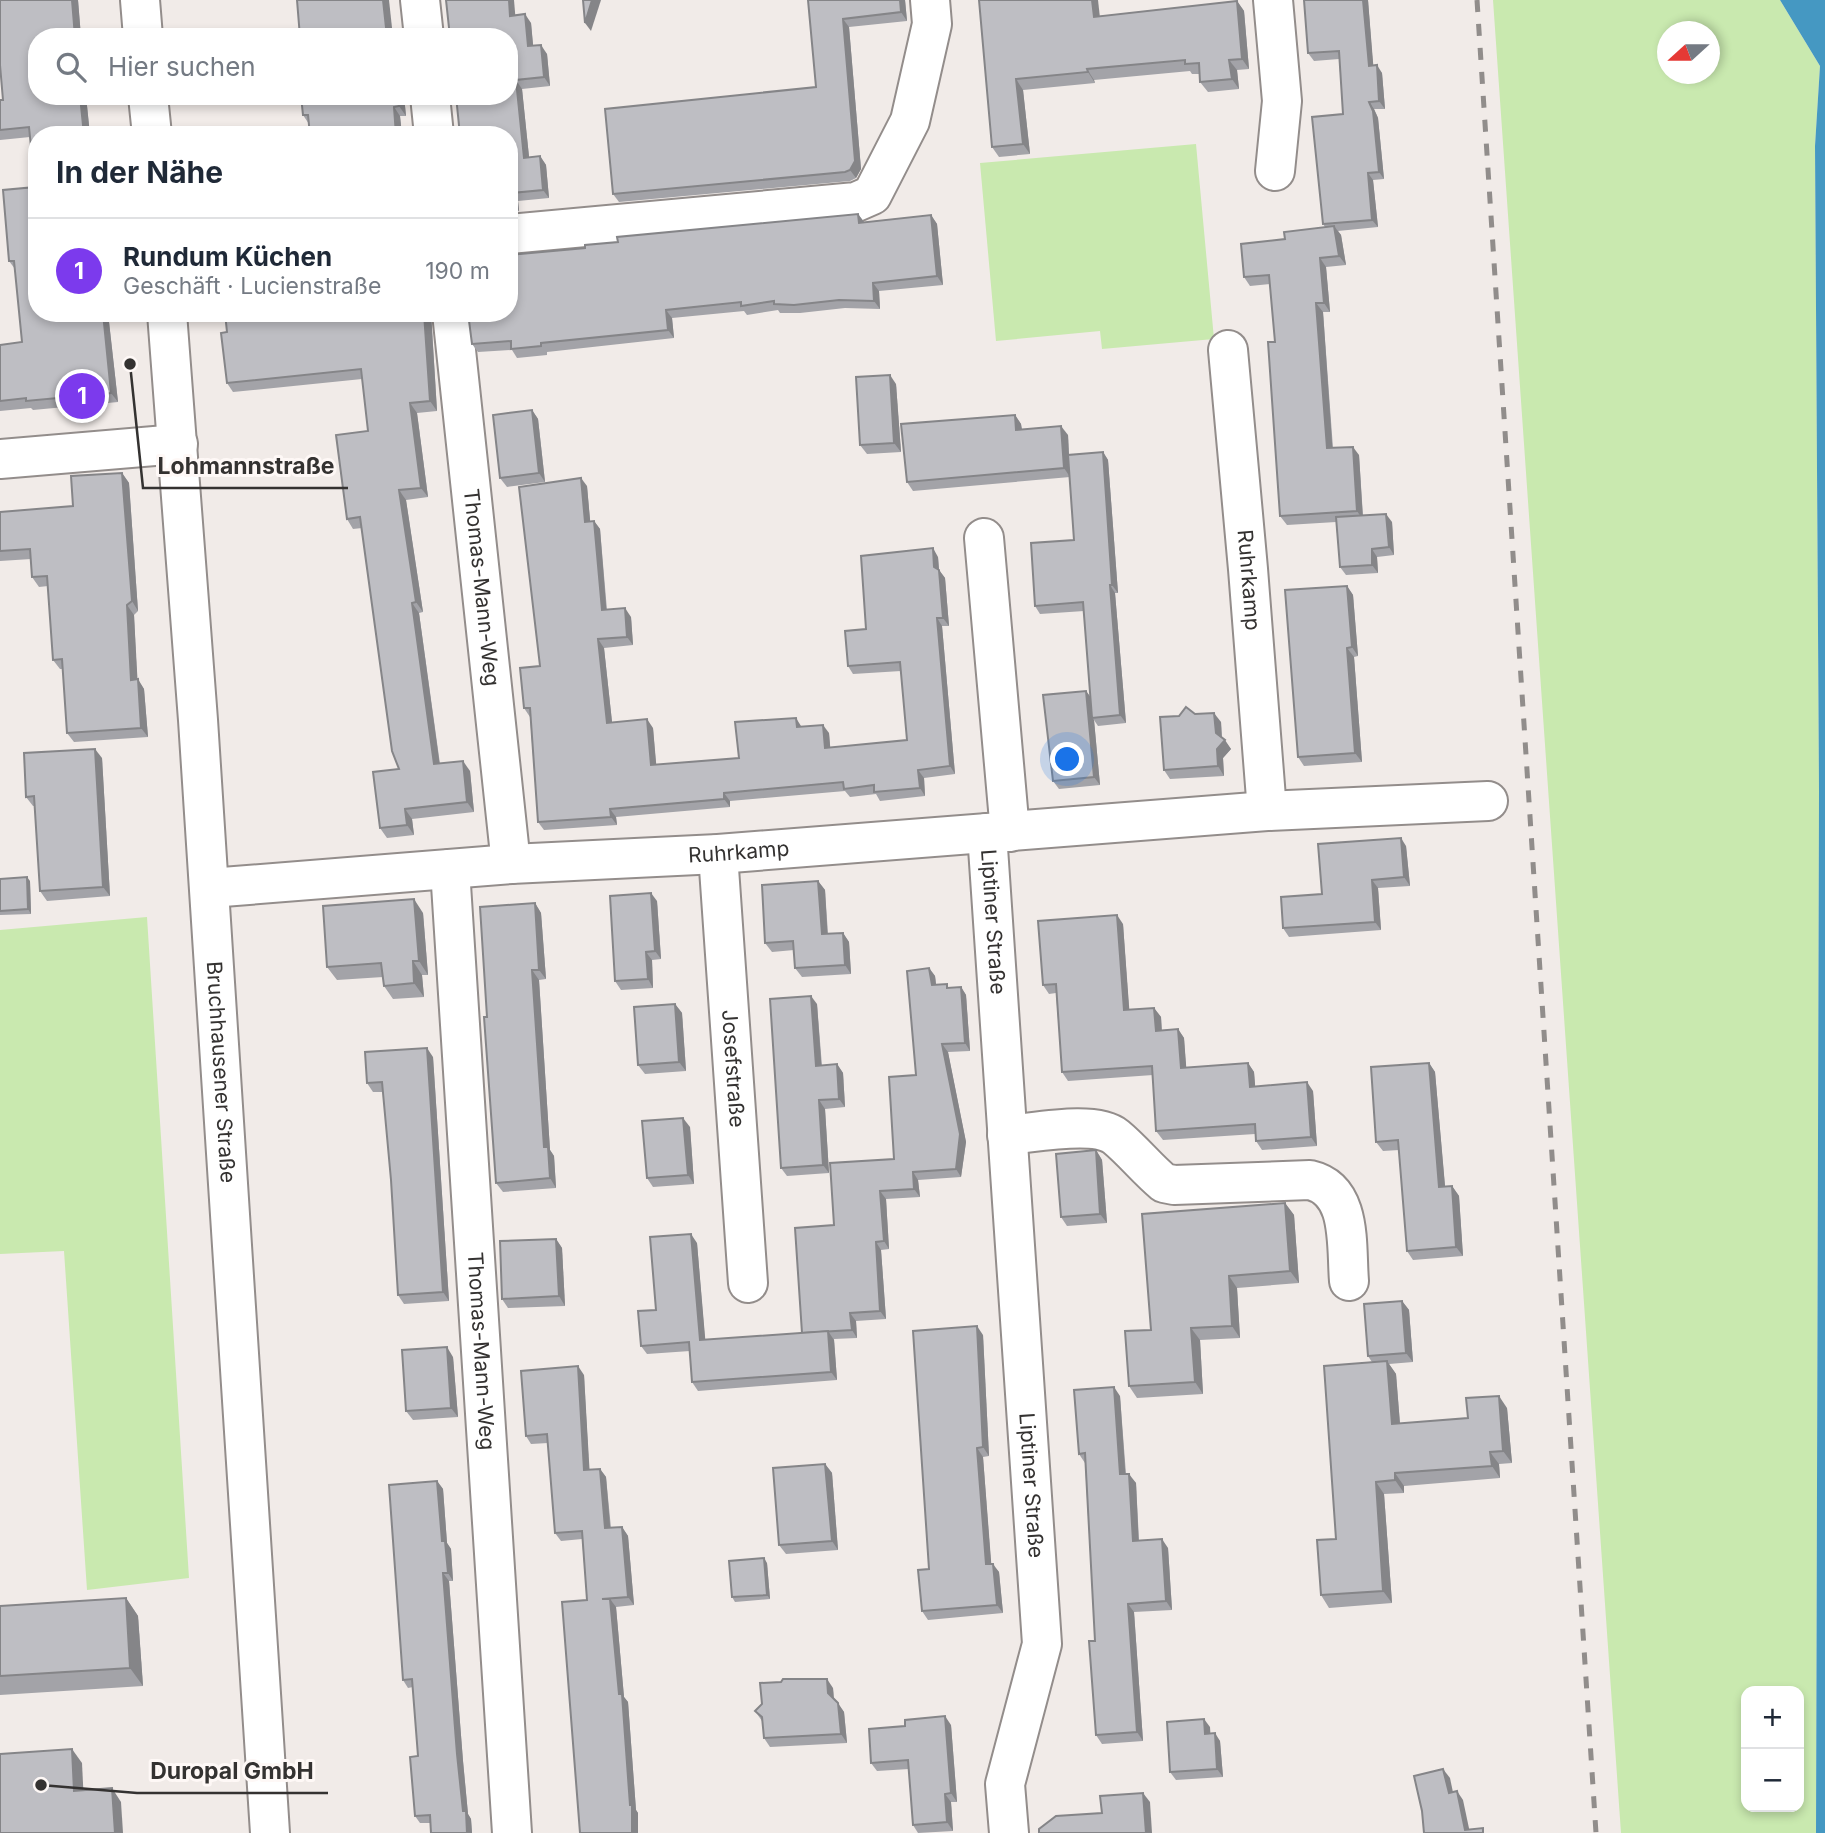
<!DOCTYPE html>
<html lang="de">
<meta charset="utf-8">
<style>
body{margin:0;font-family:Inter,sans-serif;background:#f6f6f7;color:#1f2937}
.controls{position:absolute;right:21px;bottom:21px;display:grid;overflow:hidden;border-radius:14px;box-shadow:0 4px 10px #0003}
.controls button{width:63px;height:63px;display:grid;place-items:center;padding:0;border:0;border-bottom:2px solid #e0e1e3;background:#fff;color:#1f2937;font:35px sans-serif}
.compass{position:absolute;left:1657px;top:21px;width:63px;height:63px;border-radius:50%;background:#fff;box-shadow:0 4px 10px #0003;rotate:249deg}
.you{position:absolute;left:1068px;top:760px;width:24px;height:24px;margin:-18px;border:5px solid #fff;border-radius:50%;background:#1a73e8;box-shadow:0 0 0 10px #1a73e833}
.badge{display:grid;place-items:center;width:46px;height:46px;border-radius:50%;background:#7c3aed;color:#fff;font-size:23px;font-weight:700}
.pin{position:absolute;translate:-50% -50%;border:4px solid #fff;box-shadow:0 2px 7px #0006}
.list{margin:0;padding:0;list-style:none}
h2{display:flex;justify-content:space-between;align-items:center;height:91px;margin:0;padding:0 28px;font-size:30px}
h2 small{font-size:23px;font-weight:400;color:#747a83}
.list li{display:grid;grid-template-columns:46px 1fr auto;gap:21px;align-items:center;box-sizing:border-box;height:105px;padding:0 28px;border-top:2px solid #e0e1e3}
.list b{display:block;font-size:26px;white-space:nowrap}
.list p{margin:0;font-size:23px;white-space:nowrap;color:#747a83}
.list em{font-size:23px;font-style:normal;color:#747a83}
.icon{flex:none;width:38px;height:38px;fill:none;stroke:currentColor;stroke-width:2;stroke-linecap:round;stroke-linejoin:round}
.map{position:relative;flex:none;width:1825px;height:1833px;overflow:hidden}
.search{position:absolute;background:#fff;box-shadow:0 4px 10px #0003;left:28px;top:28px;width:490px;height:77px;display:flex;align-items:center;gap:18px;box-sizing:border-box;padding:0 24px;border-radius:28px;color:#747a83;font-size:26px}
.panel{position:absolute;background:#fff;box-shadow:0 4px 10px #0003;left:28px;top:126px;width:490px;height:196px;border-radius:28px}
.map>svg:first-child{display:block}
.green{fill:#c9e9af;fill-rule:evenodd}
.water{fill:#4598c2}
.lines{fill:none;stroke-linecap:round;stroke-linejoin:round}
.minor-casing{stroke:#938d8b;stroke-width:42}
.minor{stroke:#fff;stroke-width:38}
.rail{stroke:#918d8b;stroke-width:5;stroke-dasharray:12 12;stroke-linecap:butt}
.wall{fill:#a3a3a8}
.shaded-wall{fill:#858588}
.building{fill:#bebec3;stroke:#858588;stroke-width:2}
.labels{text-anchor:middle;stroke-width:6;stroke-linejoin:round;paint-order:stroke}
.street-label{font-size:21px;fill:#343231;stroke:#fef8f6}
.leader{fill:none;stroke:#343231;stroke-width:2.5}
.callout-dot{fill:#343231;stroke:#fef8f6;stroke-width:2.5}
.callout-label{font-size:23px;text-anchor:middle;font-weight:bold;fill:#343231;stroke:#fef8f6;stroke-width:6;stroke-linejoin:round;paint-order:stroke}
</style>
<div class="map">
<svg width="1825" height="1833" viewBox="0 0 1825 1833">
<rect width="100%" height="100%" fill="#f1ebe8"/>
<!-- green -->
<g class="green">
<path d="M1493,0H1780L1820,66L1815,146L1819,791L1816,1833H1621ZM1668,32H1710V74H1668ZM1746,1691H1799V1807H1746Z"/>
<polygon points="1196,144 1214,339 1102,349 1100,331 996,341 980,163"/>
<polygon points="147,917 189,1578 87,1590 64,1251 0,1254 0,930"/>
</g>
<!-- water -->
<polygon class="water" points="1780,0 1825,0 1825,1833 1816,1833 1819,791 1815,146 1820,66"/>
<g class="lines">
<defs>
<g id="minor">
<polyline points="140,0 143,37"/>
<polyline points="420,0 424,37"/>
<polyline points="1273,0 1282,101 1275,171"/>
<polyline points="148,96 152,135"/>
<polyline points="430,96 434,135"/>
<polyline points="509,234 856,202 872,195 910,121 932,24 930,0"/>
<path id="s1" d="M167,313L198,720L270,1833"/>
<path id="s2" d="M452,313L511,864"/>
<path id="s3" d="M1228,350L1248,569L1267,811"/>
<polyline points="0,459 178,444"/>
<polyline points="984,538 1010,832"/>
<path id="s4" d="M987,833L1042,1644L1005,1784L1009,1833"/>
<path id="s5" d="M718,854L748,1283"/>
<path id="s6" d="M450,869L512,1833"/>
<path id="s7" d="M210,888L511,864L718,854L1267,811L1488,801"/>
<path d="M1007,1135C1034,1133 1095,1120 1116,1137C1133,1151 1147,1169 1164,1183L1174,1185L1310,1180C1353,1190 1346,1246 1349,1281"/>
</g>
</defs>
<!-- minor casing -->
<use href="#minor" class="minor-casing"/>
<!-- minor -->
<use href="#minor" class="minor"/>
<!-- rail -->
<polyline class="rail" points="1477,0 1596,1833"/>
</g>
<!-- wall -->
<g class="wall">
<polygon points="0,0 78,0 81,37 37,37 37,96 86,96 90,135 37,135 37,313 108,313 118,402 33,410 31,408 0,411 0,345 22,342 15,269 9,261 3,190 35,187 30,137 0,140 0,100 3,100 0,65"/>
<polygon points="808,0 905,0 907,21 849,27 861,169 856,178 850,181 619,202 613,194 816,87"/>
<polygon points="979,0 1100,16 1237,1 1244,11 1249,69 1237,70 1239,89 1208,92 1200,82 1200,74 1192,74 1190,71 1094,80 1095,83 1023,90 1030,154 999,157 992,147"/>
<polygon points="1304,0 1368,0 1373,66 1382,73 1385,109 1374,109 1378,118 1384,179 1373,180 1378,227 1338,231 1341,235 1346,265 1326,267 1330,312 1323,312 1333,448 1359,455 1363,516 1392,522 1394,555 1377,557 1378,573 1346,575 1340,567 1336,522 1287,525 1280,516 1275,342 1270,284 1250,286 1244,277 1285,239 1325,227 1323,224 1343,114 1339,59 1314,61 1308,53"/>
<polygon points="515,15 531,23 533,46 547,54 550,86 522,89 529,157 540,156 546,165 549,198 518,201 519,211 509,213 509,135"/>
<polygon points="404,96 406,116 400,116 402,135 310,135 309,124 303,115"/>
<polygon points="858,214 864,222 931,215 937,224 943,285 879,291 880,309 845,308 800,313 780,313 778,310 747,315 744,311 672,318 674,338 547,352 547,355 517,358 512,350 478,352 472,344 585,248 618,242"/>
<polygon points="225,313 431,313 437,411 417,413 428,497 406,500 423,612 419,613 440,764 470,771 474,812 412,819 414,835 387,838 380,828 399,769 362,528 353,529 347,519 368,431 362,379 233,392 227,383 227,332"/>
<polygon points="896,384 901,452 867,454 860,445"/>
<polygon points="532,410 538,419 545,482 507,487 500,478"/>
<polygon points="1015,415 1021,424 1022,429 1068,435 1069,455 1103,452 1108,460 1118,593 1115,593 1126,723 1098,726 1094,720 1100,785 1059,789 1053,781 1086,691 1091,698 1084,611 1040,614 1035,606 1074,540 1070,477 913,491 907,482"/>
<polygon points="122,473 129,483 138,611 134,615 137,679 144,689 148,737 74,742 67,733 63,669 60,669 53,660 48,586 39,587 32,577 31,559 0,561 0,512 73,506"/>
<polygon points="587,486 590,521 594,521 600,529 607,610 631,617 633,645 604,648 612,722 653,728 656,765 739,758 801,726 829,733 830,748 907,740 901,671 853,674 848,666 866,629 938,557 939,570 945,578 949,626 942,626 955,774 924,778 925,796 880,801 876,794 850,797 845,791 730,801 730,807 616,817 617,825 544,830 538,822 530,717 524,708 540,666"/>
<polygon points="1347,586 1353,595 1358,656 1354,657 1362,762 1304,766 1298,757"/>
<polygon points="1195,714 1221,722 1222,738 1231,749 1223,758 1224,776 1170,779 1164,770"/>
<polygon points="102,758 110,896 47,901 40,891 35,806 33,806 26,797"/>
<polygon points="1406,846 1410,886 1378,888 1381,930 1289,937 1283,928 1322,894"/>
<polygon points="0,879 30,881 31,914 0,915"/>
<polygon points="818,881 825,890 828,934 843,933 849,942 851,974 802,977 795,968 794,950 772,952 765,943"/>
<polygon points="657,901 661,959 652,960 653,988 621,990 615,981"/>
<polygon points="535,903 541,913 546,979 539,980 550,1150 554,1156 556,1188 503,1192 496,1183 487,1017"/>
<polygon points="423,913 428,975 422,975 424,997 393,999 384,986 383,977 337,980 327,967"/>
<polygon points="1123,924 1129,1010 1154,1008 1161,1017 1162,1030 1178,1029 1184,1038 1186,1068 1248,1063 1254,1072 1255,1086 1313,1091 1317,1146 1262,1150 1256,1141 1255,1134 1163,1140 1156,1131 1153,1075 1068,1081 1062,1072 1056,993 1049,994 1043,985"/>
<polygon points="929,968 935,976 936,984 950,988 961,987 966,995 970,1051 948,1052 966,1142 961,1177 918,1180 920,1197 886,1199 889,1249 881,1250 886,1319 856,1321 857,1338 834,1339 837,1380 698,1391 692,1382 690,1351 647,1354 641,1346 656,1310 697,1243 705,1340 802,1333 834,1225 894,1159 916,1075"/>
<polygon points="675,1004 682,1013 686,1071 645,1074 638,1065"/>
<polygon points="817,1004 822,1066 837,1064 843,1073 845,1107 825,1109 829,1173 787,1176 781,1168"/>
<polygon points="433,1057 449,1301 404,1304 398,1295 391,1180 383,1092 373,1092 367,1083"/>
<polygon points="1429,1063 1435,1072 1445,1187 1452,1186 1459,1196 1463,1256 1413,1260 1407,1251 1399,1150 1383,1151 1376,1142"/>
<polygon points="690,1127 694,1184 653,1187 647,1178"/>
<polygon points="1096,1150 1102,1160 1107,1223 1067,1226 1061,1217"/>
<polygon points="1285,1203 1294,1215 1299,1283 1237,1288 1240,1338 1200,1340 1203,1394 1137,1398 1129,1386 1151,1330"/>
<polygon points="556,1239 562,1248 565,1306 508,1308 502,1299"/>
<polygon points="1402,1301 1409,1310 1413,1362 1389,1364 1396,1374 1400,1424 1468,1418 1507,1408 1512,1463 1499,1464 1500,1478 1404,1486 1404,1493 1384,1494 1392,1603 1329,1608 1321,1595 1336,1539 1372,1362 1368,1356"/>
<polygon points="983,1335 989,1456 983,1457 991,1564 999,1572 1003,1613 928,1620 922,1611 929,1569"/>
<polygon points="453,1357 458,1417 413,1420 406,1411"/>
<polygon points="584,1375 589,1469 600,1469 606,1477 611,1528 622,1527 628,1536 634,1605 616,1607 624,1697 628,1702 636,1810 638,1813 638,1833 580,1833 587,1600 582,1539 561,1541 555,1533 548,1443 531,1444 526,1436"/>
<polygon points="1120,1396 1126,1474 1136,1483 1139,1540 1168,1548 1172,1610 1134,1612 1143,1741 1102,1744 1096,1735 1095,1641 1085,1463 1079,1454"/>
<polygon points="825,1464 832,1473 838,1550 786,1554 779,1545"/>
<polygon points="437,1481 443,1489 447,1543 451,1549 453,1581 449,1581 463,1761 468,1814 471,1819 472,1833 431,1833 431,1823 420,1823 415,1816 418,1756 413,1687 408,1688 403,1680"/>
<polygon points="767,1563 770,1599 735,1602 732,1597"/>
<polygon points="126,1598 138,1616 143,1686 0,1695 0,1606"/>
<polygon points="833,1688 834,1699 844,1712 847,1743 770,1747 764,1738 762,1721 755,1711"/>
<polygon points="951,1725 957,1802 951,1802 953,1831 918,1833 913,1825 909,1769 877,1771 871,1763 905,1726"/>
<polygon points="1210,1727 1210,1734 1220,1741 1223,1777 1176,1780 1170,1772"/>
</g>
<!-- shaded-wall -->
<g class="shaded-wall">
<polygon points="72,0 78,0 81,37 75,37"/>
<polygon points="383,0 389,0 393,37 387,37"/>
<polygon points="509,0 514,0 516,24 510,16"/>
<polygon points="592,0 601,0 591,31 585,23"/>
<polygon points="900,0 905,0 907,21 901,12"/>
<polygon points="1092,0 1098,0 1101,27 1094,17"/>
<polygon points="1363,0 1368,0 1374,74 1369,66"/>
<polygon points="1237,1 1244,11 1249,69 1242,59"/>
<polygon points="525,14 531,23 534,55 528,46"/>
<polygon points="843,19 849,27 861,169 856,178 850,170"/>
<polygon points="541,45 547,54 550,86 544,77"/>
<polygon points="1229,60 1237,70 1239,89 1232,79"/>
<polygon points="1377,65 1382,73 1385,109 1379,101"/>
<polygon points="1087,69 1094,80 1095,83 1088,72"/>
<polygon points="1016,79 1023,90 1030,154 1023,144"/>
<polygon points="516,80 522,89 530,166 524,158"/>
<polygon points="80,96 86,96 90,135 84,135"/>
<polygon points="398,96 404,96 406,116 399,106"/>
<polygon points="1369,102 1374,109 1378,118 1384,179 1379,172"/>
<polygon points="394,107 400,116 402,135 396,135"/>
<polygon points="540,156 546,165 549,198 543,190"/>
<polygon points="1368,173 1373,180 1378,227 1372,220"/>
<polygon points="512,193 518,201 519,211 514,203"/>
<polygon points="858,214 864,222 859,223"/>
<polygon points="931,215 937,224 943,285 937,276"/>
<polygon points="1334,226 1341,235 1346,265 1339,256"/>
<polygon points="1320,258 1326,267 1330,312 1324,303"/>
<polygon points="873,283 879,291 880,309 874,301"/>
<polygon points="1316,303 1323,312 1333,457 1327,448"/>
<polygon points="666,310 672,318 674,338 668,330"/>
<polygon points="103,313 108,313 118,402 111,393"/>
<polygon points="424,313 431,313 437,411 430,401"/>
<polygon points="890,375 896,384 901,452 894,443"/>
<polygon points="410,403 417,413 428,497 421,488"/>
<polygon points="532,410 538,419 545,482 539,473"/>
<polygon points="1015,415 1021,424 1023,439 1016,430"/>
<polygon points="1061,426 1068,435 1070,477 1064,468"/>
<polygon points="1353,447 1359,455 1363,520 1357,511"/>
<polygon points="1103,452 1108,460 1118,593 1112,585"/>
<polygon points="122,473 129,483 138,611 132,601"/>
<polygon points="581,478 587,486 591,530 585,522"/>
<polygon points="399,490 406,500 423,612 416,602"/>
<polygon points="1386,514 1392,522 1394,555 1389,547"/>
<polygon points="594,521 600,529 607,618 602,610"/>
<polygon points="933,548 938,557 939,570 945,578 949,626 943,618 934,567"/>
<polygon points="1372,549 1377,557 1378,573 1372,565"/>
<polygon points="1110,585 1115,593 1126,723 1120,715"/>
<polygon points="1347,586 1353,595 1358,656 1352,647"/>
<polygon points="412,603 419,613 441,774 434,764"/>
<polygon points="127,605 134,615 138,689 131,680"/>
<polygon points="625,608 631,617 633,645 627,637"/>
<polygon points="937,618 942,626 955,774 950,766"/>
<polygon points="598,639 604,648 613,731 607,723"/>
<polygon points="1347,648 1354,657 1362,762 1355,753"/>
<polygon points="138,679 144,689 148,737 141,728"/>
<polygon points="1086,691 1092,699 1092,718 1094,720 1100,785 1094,777"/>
<polygon points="1214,713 1221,722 1222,742 1216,733"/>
<polygon points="796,718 801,726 802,736 797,727"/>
<polygon points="647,719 653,728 657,773 651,765"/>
<polygon points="823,725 829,733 831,756 825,748"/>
<polygon points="1225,740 1231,749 1223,758 1224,776 1218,766 1217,749"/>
<polygon points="95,749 102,758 110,896 103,887"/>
<polygon points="463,761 470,771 474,812 467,802"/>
<polygon points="918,770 924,778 925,796 920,788"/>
<polygon points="724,793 730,801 730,807 724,799"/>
<polygon points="405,809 412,819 414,835 407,825"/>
<polygon points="610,809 616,817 617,825 611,817"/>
<polygon points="1401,838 1406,846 1410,886 1404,877"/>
<polygon points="27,877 30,881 31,914 28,909"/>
<polygon points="1372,880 1378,888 1381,930 1375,922"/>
<polygon points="818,881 825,890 828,943 822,934"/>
<polygon points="651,893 657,901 661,959 655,951"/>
<polygon points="414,899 423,913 428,975 419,961"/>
<polygon points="535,903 541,913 546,979 539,970"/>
<polygon points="1117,915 1123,924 1130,1019 1124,1010"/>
<polygon points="843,933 849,942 851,974 845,965"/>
<polygon points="646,952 652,960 653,988 648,979"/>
<polygon points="413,961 422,975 424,997 414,983"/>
<polygon points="929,968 935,976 937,993 932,985"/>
<polygon points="532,970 539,980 550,1150 554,1156 556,1188 550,1178 544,1147"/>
<polygon points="961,987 966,995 970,1051 965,1043"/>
<polygon points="811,996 817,1004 822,1074 816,1066"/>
<polygon points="675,1004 682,1013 686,1071 679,1062"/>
<polygon points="1154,1008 1161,1017 1162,1040 1156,1031"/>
<polygon points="1178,1029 1184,1038 1187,1077 1181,1068"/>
<polygon points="942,1044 948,1052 966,1142 961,1177 956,1169"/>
<polygon points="427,1048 433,1057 449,1301 443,1292"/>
<polygon points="1248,1063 1254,1072 1256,1096 1250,1087"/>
<polygon points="1429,1063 1435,1072 1446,1197 1439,1187"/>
<polygon points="837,1064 843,1073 845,1107 839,1099"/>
<polygon points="1307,1082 1313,1091 1317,1146 1311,1137"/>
<polygon points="819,1100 825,1109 829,1173 823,1165"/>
<polygon points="683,1118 690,1127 694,1184 688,1175"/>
<polygon points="1096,1150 1102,1160 1107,1223 1100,1214"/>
<polygon points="913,1172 918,1180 920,1197 914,1189"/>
<polygon points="1452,1186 1459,1196 1463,1256 1456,1247"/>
<polygon points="880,1191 886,1199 889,1249 884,1241"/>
<polygon points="1285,1203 1294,1215 1299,1283 1290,1271"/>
<polygon points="691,1234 697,1243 706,1348 700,1340"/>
<polygon points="556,1239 562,1248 565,1306 559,1296"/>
<polygon points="876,1242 881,1250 886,1319 880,1311"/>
<polygon points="1229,1276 1237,1288 1240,1338 1232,1326"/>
<polygon points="1402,1301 1409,1310 1413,1362 1406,1353"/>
<polygon points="850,1313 856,1321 857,1338 852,1330"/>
<polygon points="977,1326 983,1335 989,1456 983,1447"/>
<polygon points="1191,1328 1200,1340 1203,1394 1195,1382"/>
<polygon points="828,1331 834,1340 837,1380 831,1372"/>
<polygon points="447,1347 453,1357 458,1417 451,1408"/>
<polygon points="1387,1361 1396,1374 1401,1437 1392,1424"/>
<polygon points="578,1366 584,1375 590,1478 584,1470"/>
<polygon points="1114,1387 1120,1396 1126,1483 1120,1474"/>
<polygon points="1499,1396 1507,1408 1512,1463 1503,1451"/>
<polygon points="977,1448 983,1457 992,1573 986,1564"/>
<polygon points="1490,1452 1499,1464 1500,1478 1492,1466"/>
<polygon points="825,1464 832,1473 838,1550 832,1541"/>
<polygon points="600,1469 606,1477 611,1537 605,1528"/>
<polygon points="1395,1473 1404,1486 1404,1493 1395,1480"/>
<polygon points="1129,1474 1136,1483 1139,1549 1133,1541"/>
<polygon points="437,1481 443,1489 447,1543 451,1549 453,1581 448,1573 442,1541"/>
<polygon points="1376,1482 1384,1494 1392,1603 1383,1591"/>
<polygon points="622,1527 628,1536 634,1605 628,1597"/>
<polygon points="1162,1539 1168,1548 1172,1610 1166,1601"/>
<polygon points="764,1558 767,1563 770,1599 767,1595"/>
<polygon points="993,1564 999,1572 1003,1613 997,1605"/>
<polygon points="443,1573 449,1581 463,1761 468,1814 471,1819 472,1833 467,1833 463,1811 457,1754"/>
<polygon points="126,1598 138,1616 143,1686 130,1668"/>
<polygon points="610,1599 616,1607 624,1697 628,1702 636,1810 638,1813 638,1833 632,1833 630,1805 619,1694"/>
<polygon points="1128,1604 1134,1612 1143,1741 1137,1732"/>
<polygon points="827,1679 833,1688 834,1702 828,1693"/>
<polygon points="838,1703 844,1712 847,1743 841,1734"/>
<polygon points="945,1716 951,1725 957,1802 951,1793"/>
<polygon points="1204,1719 1210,1727 1211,1742 1205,1734"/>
<polygon points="1215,1733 1220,1741 1223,1777 1217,1769"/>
<polygon points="72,1749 82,1763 84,1804 74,1791"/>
<polygon points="1443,1769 1450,1778 1455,1802 1449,1793"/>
<polygon points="112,1788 121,1802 123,1833 115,1833"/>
<polygon points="1457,1791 1463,1800 1470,1833 1465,1830"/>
<polygon points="1143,1793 1150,1802 1152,1833 1146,1833"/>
<polygon points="945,1794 951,1802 953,1831 947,1822"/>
</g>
<!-- building -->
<g class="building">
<polygon points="0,0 72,0 75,37 37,37 37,96 80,96 84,135 37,135 37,313 103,313 111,393 26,401 26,398 0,401 0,345 22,342 14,261 9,261 3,190 35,187 29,127 0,130 0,100 3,100 0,65"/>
<polygon points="297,0 383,0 387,37 300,37"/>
<polygon points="446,0 509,0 510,16 525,14 528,46 541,45 544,77 516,80 524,158 540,156 543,190 512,193 514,203 509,204 509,135 460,135 456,96 509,96 509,37 450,37"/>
<polygon points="583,0 592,0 585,23"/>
<polygon points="808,0 900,0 901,12 843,19 855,161 850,170 845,172 613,194 605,109 816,87"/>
<polygon points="979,0 1092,0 1094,17 1237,1 1242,59 1229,60 1232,79 1200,82 1199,63 1185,64 1185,60 1087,69 1088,72 1016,79 1023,144 992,147"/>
<polygon points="1304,0 1363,0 1369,66 1377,65 1379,101 1369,102 1373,111 1379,172 1368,173 1372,220 1323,224 1312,117 1343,114 1339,51 1308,53"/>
<polygon points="301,96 398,96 399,106 394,107 396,135 310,135 308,115 303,115"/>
<polygon points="858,214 859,223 931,215 937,276 873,283 874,301 839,300 794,305 774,304 774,301 741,306 741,302 666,310 668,330 541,343 541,346 511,349 511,341 472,344 468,313 509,313 509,255 585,248 585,245 618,242 617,237"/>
<polygon points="1334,226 1339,256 1320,258 1324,303 1316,303 1327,448 1353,447 1357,511 1280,516 1268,342 1275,342 1269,275 1244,277 1241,244 1285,239 1284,232"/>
<polygon points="225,313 424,313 430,401 410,403 421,488 399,490 416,602 412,603 434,764 463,761 467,802 405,809 407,825 380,828 373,772 399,769 392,751 360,517 347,519 336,435 368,431 361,369 227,383 221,333 227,332"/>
<polygon points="890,375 894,443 860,445 856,377"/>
<polygon points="532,410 539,473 500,478 493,415"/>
<polygon points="1015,415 1016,430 1061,426 1064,468 907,482 901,424"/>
<polygon points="1103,452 1112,585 1110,585 1120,715 1092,718 1083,602 1035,606 1031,543 1074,540 1068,455"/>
<polygon points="122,473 132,601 127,605 131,680 138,679 141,728 67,733 62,659 53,660 47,576 32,577 30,549 0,551 0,512 73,506 71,476"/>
<polygon points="581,478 585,522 594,521 602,610 625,608 627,637 598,639 607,723 647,719 651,765 739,758 735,722 796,718 797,727 823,725 825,748 907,740 900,662 848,666 845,631 866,629 861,556 933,548 934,567 939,570 943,618 937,618 950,766 918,770 920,788 874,792 874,785 844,789 843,782 724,793 724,799 610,809 611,817 538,822 530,708 524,708 520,668 540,666 519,487"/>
<polygon points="1386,514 1389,547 1372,549 1372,565 1340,567 1336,517"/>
<polygon points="1347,586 1352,647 1347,648 1355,753 1298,757 1285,590"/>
<polygon points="1086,691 1094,777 1053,781 1043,695"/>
<polygon points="1186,707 1195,714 1214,713 1216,733 1225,740 1217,749 1218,766 1164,770 1160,717 1179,716"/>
<polygon points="95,749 103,887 40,891 34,796 26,797 24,753"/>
<polygon points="1401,838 1404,877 1372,880 1375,922 1283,928 1281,897 1322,894 1318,844"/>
<polygon points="27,877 28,909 0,911 0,879"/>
<polygon points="818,881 822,934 843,933 845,965 795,968 793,941 765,943 762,885"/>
<polygon points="651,893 655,951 646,952 648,979 615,981 610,896"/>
<polygon points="414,899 419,961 413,961 414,983 384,986 381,963 327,967 323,906"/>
<polygon points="535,903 539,970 532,970 544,1147 548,1147 550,1178 496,1183 484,1017 487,1017 480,907"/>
<polygon points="1117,915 1124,1010 1154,1008 1156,1031 1178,1029 1181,1068 1248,1063 1250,1087 1307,1082 1311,1137 1256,1141 1255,1124 1156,1131 1152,1066 1062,1072 1056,984 1043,985 1038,921"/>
<polygon points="929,968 932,985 947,984 947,988 961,987 965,1043 942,1044 960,1134 956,1169 913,1172 914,1189 880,1191 884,1241 876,1242 880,1311 850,1313 852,1330 802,1333 795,1228 834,1225 830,1163 894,1159 889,1077 916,1075 907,971"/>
<polygon points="811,996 816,1066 837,1064 839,1099 819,1100 823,1165 781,1168 770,999"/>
<polygon points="675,1004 679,1062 638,1065 634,1007"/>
<polygon points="427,1048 443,1292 398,1295 391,1180 382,1082 367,1083 365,1052"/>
<polygon points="1429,1063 1439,1187 1452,1186 1456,1247 1407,1251 1398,1140 1376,1142 1371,1067"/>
<polygon points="683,1118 688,1175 647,1178 642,1121"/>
<polygon points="1096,1150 1100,1214 1061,1217 1056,1154"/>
<polygon points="1285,1203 1290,1271 1229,1276 1232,1326 1191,1328 1195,1382 1129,1386 1125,1331 1151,1330 1142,1214"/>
<polygon points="691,1234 700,1340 828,1331 831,1372 692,1382 689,1342 641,1346 638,1311 656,1310 650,1237"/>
<polygon points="556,1239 559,1296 502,1299 500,1241"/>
<polygon points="1402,1301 1406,1353 1368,1356 1364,1304"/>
<polygon points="977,1326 983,1447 977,1448 986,1564 993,1564 997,1605 922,1611 918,1570 929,1569 913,1331"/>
<polygon points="447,1347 451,1408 406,1411 402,1350"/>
<polygon points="1387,1361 1392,1424 1468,1418 1466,1398 1499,1396 1503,1451 1490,1452 1492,1466 1395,1473 1395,1480 1376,1482 1383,1591 1321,1595 1317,1540 1336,1539 1324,1366"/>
<polygon points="578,1366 584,1470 600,1469 605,1528 622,1527 628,1597 602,1599 610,1599 619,1694 622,1694 630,1805 632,1805 632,1833 580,1833 562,1602 587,1600 582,1531 555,1533 547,1434 526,1436 521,1371"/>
<polygon points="1114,1387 1120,1474 1129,1474 1133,1541 1162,1539 1166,1601 1128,1604 1137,1732 1096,1735 1089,1641 1095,1641 1085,1453 1079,1454 1074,1390"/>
<polygon points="825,1464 832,1541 779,1545 773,1468"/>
<polygon points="437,1481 442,1541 445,1541 448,1573 443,1573 457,1754 463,1811 466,1811 467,1833 431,1833 430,1815 415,1816 410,1757 418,1756 412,1679 403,1680 389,1485"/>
<polygon points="764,1558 767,1595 732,1597 729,1561"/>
<polygon points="126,1598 130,1668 0,1676 0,1606"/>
<polygon points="783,1679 827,1679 828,1693 838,1703 841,1734 764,1738 762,1717 755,1711 762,1704 760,1683 781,1682"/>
<polygon points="945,1716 951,1793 945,1794 947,1822 913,1825 908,1760 871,1763 869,1729 905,1726 905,1720"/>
<polygon points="1204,1719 1205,1734 1215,1733 1217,1769 1170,1772 1167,1722"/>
<polygon points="72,1749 74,1791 112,1788 115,1833 0,1833 0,1754"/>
<polygon points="1443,1769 1449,1793 1457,1791 1465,1830 1483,1828 1483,1833 1424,1833 1422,1811 1414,1776"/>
<polygon points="1143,1793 1146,1833 1039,1833 1039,1829 1056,1816 1102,1813 1100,1796"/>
</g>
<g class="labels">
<!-- street labels -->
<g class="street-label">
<text dy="7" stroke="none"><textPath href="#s3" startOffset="231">Ruhrkamp</textPath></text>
<text dy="7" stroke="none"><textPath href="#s2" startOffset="276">Thomas-Mann-Weg</textPath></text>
<text dy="7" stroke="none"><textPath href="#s7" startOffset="530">Ruhrkamp</textPath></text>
<text dy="7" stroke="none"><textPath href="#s4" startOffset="89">Liptiner Straße</textPath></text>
<text dy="7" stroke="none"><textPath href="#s5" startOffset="215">Josefstraße</textPath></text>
<text dy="7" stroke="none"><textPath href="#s1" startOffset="761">Bruchhausener Straße</textPath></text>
<text dy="7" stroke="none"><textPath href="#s6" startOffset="483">Thomas-Mann-Weg</textPath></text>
<text dy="7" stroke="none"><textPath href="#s4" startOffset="654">Liptiner Straße</textPath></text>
</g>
</g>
<!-- callouts -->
<path class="leader" d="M130 364L143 488H348M41 1785L137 1793H328"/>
<g class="callout-dot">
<circle cx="130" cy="364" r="7"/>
<circle cx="41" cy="1785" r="7"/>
</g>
<g class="callout-label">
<text x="246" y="474">Lohmannstraße</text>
<text x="232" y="1779">Duropal GmbH</text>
</g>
</svg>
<div class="controls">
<button>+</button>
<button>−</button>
</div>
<svg class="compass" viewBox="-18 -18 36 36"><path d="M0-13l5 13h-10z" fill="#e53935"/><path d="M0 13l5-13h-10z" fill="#747a83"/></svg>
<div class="you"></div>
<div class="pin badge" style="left:82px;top:396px">1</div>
<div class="search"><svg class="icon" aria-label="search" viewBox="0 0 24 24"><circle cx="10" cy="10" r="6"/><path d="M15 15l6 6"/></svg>Hier suchen</div>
<section class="panel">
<h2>In der Nähe<small></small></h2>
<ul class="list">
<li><span class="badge">1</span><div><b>Rundum Küchen</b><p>Geschäft · Lucienstraße</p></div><em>190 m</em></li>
</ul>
</section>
</div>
